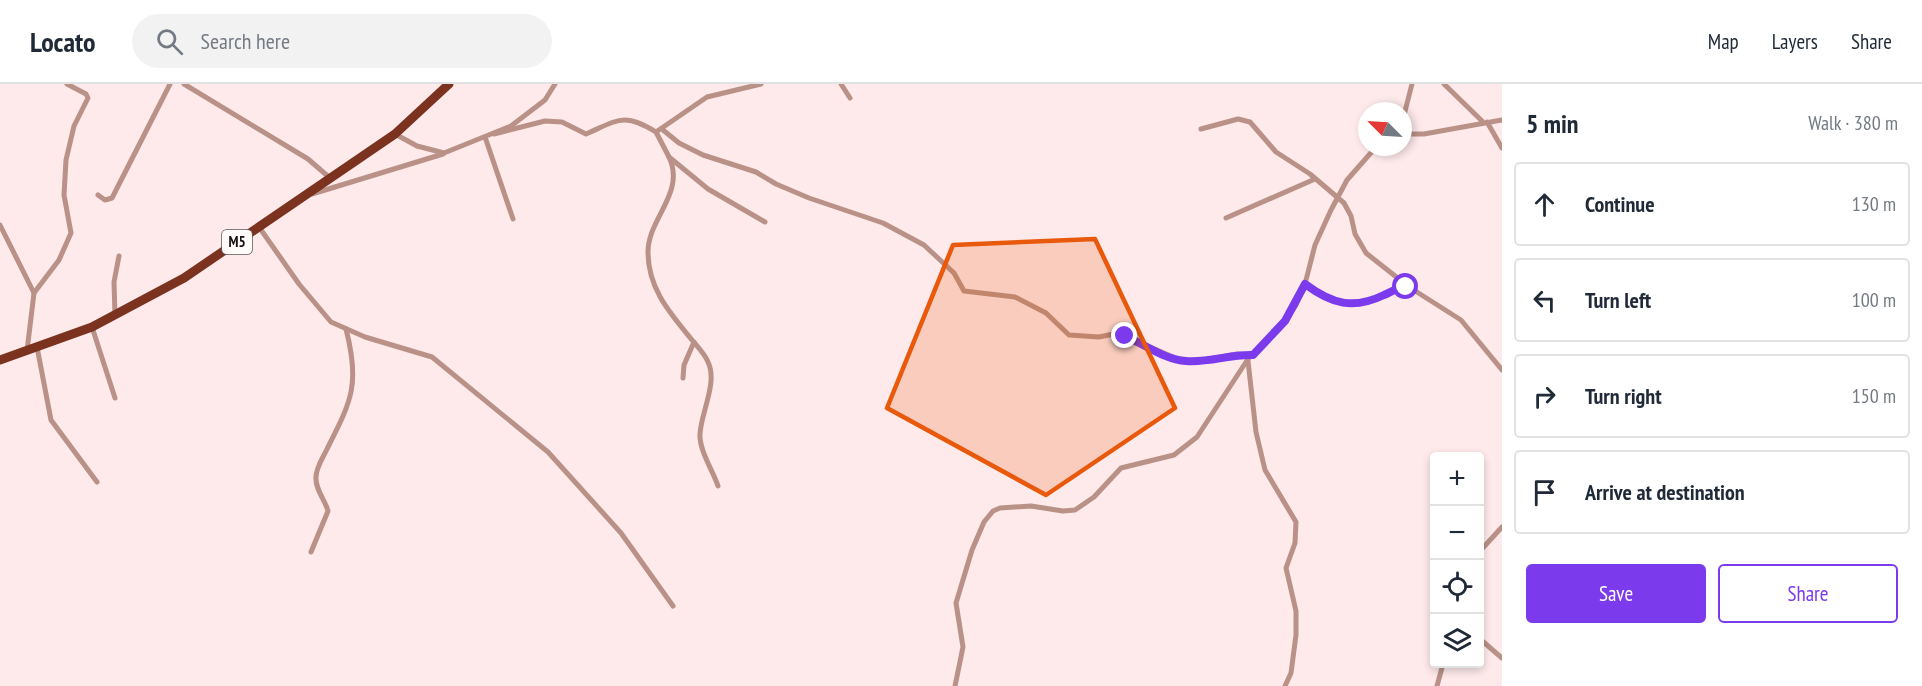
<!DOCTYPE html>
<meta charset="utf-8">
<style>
body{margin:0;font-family:"PT Sans Narrow",sans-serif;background:#f2f2f3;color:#1f2937}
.controls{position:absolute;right:18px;bottom:18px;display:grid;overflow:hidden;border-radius:6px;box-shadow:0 3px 9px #0003}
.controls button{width:54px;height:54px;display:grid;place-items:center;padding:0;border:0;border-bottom:2px solid #e0e1e3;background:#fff;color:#1f2937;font:30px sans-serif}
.compass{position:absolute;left:1358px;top:18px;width:54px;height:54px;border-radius:50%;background:#fff;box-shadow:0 3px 9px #0003;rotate:294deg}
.stop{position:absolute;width:18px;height:18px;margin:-14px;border:4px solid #7c3aed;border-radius:50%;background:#fff}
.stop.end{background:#7c3aed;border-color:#fff;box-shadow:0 2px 6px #0008}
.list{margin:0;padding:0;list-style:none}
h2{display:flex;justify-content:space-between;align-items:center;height:78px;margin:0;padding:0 24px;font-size:26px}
h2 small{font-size:20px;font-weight:400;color:#747a83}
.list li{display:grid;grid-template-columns:39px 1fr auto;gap:18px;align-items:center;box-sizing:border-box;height:84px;margin:0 12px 12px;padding:0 12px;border:2px solid #e0e1e3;border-radius:6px}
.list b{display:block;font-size:22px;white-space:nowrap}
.list em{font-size:20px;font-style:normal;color:#747a83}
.actions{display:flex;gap:12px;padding:18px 24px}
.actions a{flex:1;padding:14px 0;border:2px solid #7c3aed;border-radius:6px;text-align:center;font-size:21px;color:#7c3aed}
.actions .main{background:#7c3aed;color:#fff}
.icon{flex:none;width:33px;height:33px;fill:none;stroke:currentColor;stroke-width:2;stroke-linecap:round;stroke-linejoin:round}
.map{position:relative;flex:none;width:1502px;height:602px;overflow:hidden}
header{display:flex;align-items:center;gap:36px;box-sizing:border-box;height:84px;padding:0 30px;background:#fff;border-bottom:2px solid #e0e1e3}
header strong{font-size:28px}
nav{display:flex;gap:33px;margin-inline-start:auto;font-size:21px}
.search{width:420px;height:54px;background:#f2f2f3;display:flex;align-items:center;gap:15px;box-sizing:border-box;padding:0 21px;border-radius:33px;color:#747a83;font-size:22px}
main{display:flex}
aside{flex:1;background:#fff}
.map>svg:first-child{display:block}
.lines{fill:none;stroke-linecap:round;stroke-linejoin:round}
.minor{stroke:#b99186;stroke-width:5}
.trunk{stroke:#7b3320;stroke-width:9}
.route{stroke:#7c3aed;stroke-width:8}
.marked{fill:#e8590c;fill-opacity:0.2;stroke:#e8590c;stroke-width:4.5;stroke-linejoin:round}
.labels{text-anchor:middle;stroke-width:6;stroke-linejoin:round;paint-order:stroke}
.shield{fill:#fffbfb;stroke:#5e5859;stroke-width:1.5}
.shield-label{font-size:15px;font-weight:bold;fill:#191213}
</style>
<header>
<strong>Locato</strong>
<div class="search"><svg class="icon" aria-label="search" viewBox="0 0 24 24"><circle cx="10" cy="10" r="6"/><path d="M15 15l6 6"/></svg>Search here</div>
<nav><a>Map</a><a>Layers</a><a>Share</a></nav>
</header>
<main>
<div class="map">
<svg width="1502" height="602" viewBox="0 0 1502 602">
<rect width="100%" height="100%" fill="#fee9eb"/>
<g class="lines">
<!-- minor -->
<g class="minor">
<polyline points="184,0 308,75 330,94"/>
<polyline points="841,0 850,14"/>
<polyline points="1444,0 1482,37"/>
<polyline points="1403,35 1412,0"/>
<polyline points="1487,38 1502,64"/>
<polyline points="1201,45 1238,35 1250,38 1276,68 1310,90 1344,119 1351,132 1355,150 1366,169 1409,203 1461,236 1502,286"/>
<polyline points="663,46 679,59 703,71 756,88 776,100 809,114 883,139 924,161 954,189 964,207 1015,213 1046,229 1069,251 1099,253 1118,249 1180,276 1198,277 1237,270 1253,271"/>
<polyline points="656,48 669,73 708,105 765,138"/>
<polyline points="395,50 417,62 444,69 511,42 545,16 555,0"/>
<path d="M494,50L545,37L562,38L586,50C618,36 624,28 656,48L707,13L761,0"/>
<polyline points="1403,50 1424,50 1502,36"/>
<polyline points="485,53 513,135"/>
<path d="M669,73C686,109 648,134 648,168C648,205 670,229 692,256C697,262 705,270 708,278C718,299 701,328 700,350C699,366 713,387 718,402"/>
<polyline points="312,110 443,70"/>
<polyline points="98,111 105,116 112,114 170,0"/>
<polyline points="1226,134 1315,95"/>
<polyline points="0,141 34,209"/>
<polyline points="259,143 299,200 331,238 365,253 432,273 548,368 621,449 673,522"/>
<path d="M1305,200C1346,230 1360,221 1402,203H1408"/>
<polyline points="115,232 114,198 119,172"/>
<polyline points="92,243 115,314"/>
<polyline points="37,263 51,336 97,398"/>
<polyline points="27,267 34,209 59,176 71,149 64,111 66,76 74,42 88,14 86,10 67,0"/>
<polyline points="1248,277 1256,348 1265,386 1296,438 1295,459 1286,484 1296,527 1296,551 1291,589 1285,602"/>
<polyline points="683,294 684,281 694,258"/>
<polyline points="1480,467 1502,443"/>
<path d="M311,468L328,427C325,416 315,405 316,393C316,383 324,372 328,363C352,316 360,299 346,245"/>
<polyline points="1480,555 1502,574"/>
<polyline points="955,602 963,563 956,519 972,466 984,438 993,427 1000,424 1031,422 1063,427 1075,426 1094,413 1121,384 1174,371 1197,353 1248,275 1285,237 1296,221 1305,200 1315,161 1331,126 1347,96 1376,63"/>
<polyline points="1437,602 1443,580"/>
</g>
<!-- trunk -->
<polyline class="trunk" points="0,276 92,243 184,194 395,50 449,0"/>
</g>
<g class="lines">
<!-- route -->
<path class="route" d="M1125,252C1144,260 1165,276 1186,277C1209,279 1230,270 1253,271L1285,237L1305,200C1332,220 1353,226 1384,211C1391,208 1398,203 1406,203"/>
</g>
<!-- marked area -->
<path class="marked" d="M1095,155L1175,324L1046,411L887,324L953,161Z"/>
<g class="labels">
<!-- shield labels -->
<rect class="shield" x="222" y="146" width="30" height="24" rx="4.5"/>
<g class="shield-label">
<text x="237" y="163">M5</text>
</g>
</g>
</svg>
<div class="controls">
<button>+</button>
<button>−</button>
<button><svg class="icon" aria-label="locate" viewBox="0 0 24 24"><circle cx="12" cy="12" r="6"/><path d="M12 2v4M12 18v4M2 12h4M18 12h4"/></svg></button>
<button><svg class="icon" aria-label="layers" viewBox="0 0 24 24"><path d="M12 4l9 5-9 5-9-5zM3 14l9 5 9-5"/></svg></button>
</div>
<svg class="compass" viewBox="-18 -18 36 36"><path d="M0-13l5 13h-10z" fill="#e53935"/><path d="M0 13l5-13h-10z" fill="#747a83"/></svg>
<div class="stop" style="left:1406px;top:203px"></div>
<div class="stop end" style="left:1125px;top:252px"></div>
</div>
<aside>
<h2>5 min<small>Walk · 380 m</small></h2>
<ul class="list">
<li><svg class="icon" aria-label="ahead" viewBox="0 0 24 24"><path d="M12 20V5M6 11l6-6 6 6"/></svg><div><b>Continue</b></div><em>130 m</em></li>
<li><svg class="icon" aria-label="left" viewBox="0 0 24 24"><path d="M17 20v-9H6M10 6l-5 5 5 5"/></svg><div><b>Turn left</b></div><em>100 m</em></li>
<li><svg class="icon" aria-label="right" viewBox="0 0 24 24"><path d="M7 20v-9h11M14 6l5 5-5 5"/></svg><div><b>Turn right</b></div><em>150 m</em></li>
<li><svg class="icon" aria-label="arrive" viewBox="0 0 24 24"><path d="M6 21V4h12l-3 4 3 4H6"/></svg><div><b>Arrive at destination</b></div></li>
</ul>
<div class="actions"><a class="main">Save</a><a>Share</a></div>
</aside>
</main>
